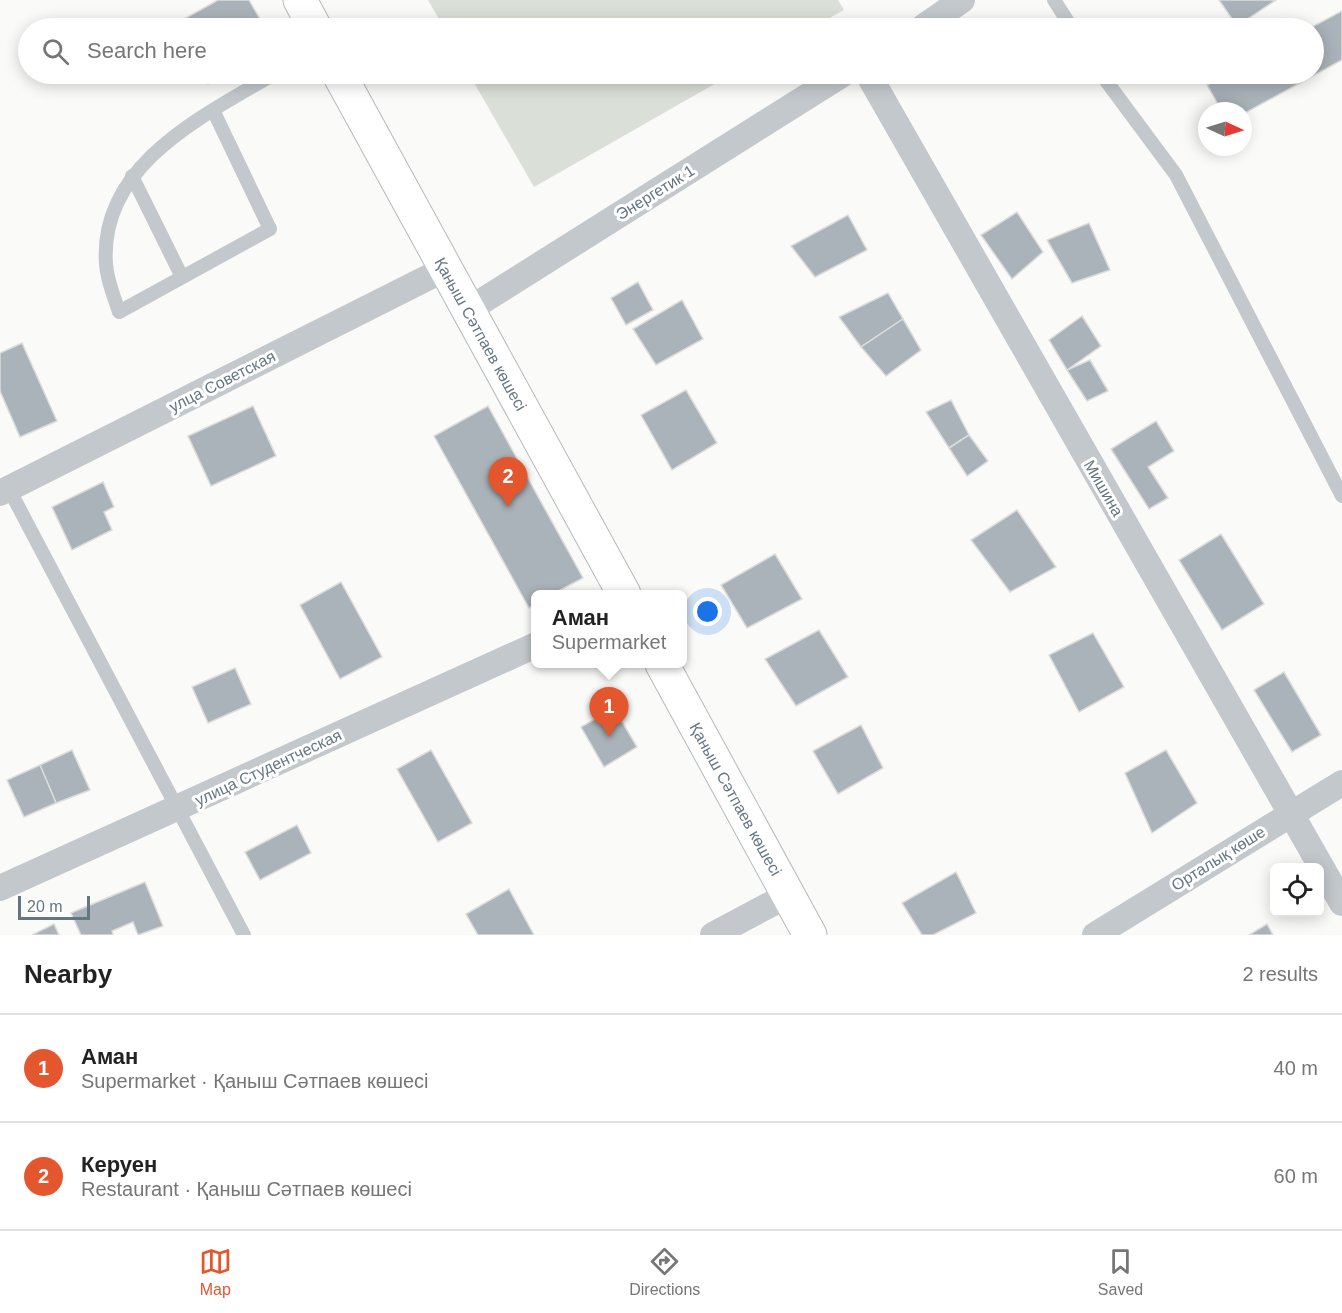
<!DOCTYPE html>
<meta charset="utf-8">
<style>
body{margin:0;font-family:Helvetica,sans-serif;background:#f6f6f6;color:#222}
.controls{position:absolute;right:18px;bottom:18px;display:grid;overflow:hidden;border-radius:9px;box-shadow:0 3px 15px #0003}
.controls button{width:54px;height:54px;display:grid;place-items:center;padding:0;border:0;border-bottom:2px solid #e0e0e0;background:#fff;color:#222;font:30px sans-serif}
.compass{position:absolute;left:1198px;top:102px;width:54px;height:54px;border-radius:50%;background:#fff;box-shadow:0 3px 15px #0003;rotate:94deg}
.scale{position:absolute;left:18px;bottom:15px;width:72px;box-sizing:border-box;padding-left:6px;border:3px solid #657683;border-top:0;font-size:16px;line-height:21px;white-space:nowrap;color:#657683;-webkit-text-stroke:4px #fff;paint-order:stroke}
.you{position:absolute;left:708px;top:612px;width:21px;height:21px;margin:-15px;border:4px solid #fff;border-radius:50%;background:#1a73e8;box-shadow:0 0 0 9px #1a73e833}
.badge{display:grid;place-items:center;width:39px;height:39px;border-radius:50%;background:#e4572e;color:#fff;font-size:20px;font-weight:700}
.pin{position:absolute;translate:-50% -50px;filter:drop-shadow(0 2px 3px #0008)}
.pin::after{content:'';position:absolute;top:32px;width:21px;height:18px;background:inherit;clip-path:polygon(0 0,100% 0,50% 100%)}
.popup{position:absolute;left:531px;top:590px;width:156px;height:78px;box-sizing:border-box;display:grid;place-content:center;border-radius:9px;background:#fff;filter:drop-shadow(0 2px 4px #0005);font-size:20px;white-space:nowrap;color:#767676}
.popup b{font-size:22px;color:#222}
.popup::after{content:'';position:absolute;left:50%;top:100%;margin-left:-12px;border:12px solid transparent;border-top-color:#fff}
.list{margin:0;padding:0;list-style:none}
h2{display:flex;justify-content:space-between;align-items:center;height:78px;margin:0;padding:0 24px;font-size:26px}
h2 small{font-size:20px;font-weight:400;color:#767676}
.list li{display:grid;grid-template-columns:39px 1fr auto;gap:18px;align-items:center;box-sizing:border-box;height:108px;padding:0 24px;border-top:2px solid #e0e0e0}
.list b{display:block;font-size:22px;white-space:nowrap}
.list p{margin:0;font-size:20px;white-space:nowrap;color:#767676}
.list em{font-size:20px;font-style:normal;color:#767676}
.icon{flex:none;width:33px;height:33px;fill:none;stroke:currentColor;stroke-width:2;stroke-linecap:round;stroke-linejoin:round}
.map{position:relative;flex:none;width:1342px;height:935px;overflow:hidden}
.search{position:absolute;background:#fff;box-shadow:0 3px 15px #0003;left:18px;right:18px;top:18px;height:66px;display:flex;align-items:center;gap:15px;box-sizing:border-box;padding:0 21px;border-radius:33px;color:#767676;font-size:22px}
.sheet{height:294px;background:#fff}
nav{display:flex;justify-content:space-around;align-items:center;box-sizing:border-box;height:84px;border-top:2px solid #e0e0e0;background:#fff;font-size:16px;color:#767676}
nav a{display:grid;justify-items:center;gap:3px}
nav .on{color:#e4572e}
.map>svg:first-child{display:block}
.green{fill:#dadfd7}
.building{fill:#aab3b9;stroke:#dcdcda;stroke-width:1.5}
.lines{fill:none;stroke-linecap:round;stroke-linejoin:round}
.secondary-casing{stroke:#b3babf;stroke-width:35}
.lane{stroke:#c3c8cc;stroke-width:14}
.street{stroke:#c3c8cc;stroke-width:26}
.secondary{stroke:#fff;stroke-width:33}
.labels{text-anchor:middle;stroke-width:6;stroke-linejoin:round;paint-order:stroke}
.street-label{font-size:16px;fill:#657683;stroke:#fff}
</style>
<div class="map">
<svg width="1342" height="935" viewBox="0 0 1342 935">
<rect width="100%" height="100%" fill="#fafaf8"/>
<!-- green -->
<g class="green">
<polygon points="428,0 838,0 844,10 811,28 444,28"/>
<polygon points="469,74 732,74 534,187"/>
</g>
<!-- building -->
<g class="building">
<polygon points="218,0 249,0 265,28 177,28 175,24"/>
<polygon points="1219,0 1276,0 1237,26"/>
<polygon points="1342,11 1342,60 1243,114 1243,111 1222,111 1207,85 1228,74 1314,74 1314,28 1310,28"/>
<polygon points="202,74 226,74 208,84"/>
<polygon points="1017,212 1043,252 1012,279 981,235"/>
<polygon points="848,215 867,250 815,277 791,246"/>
<polygon points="1089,223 1110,270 1072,283 1047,240"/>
<polygon points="638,282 653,310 626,325 611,298"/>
<polygon points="888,293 903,319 861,347 839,317"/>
<polygon points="682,300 703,339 656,365 633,329"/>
<polygon points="1082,316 1101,346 1067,370 1049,340"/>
<polygon points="903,319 921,350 886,376 861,347"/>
<polygon points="22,343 57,421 20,437 0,391 0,353"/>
<polygon points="1090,360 1108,391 1087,401 1067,370"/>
<polygon points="686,390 717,443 672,470 641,415"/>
<polygon points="951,400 969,435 949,448 926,412"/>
<polygon points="253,406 276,456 211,486 188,436"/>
<polygon points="488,406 583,578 553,594 536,594 536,604 529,608 434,436"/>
<polygon points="1156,421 1174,451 1148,467 1168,498 1149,509 1111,449"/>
<polygon points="969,435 988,461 967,476 949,448"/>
<polygon points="103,482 114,507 104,512 112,530 72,550 52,507"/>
<polygon points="1017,510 1056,567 1010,592 971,540"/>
<polygon points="1221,534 1264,604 1222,630 1179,560"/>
<polygon points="775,554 802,599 747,628 721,585"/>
<polygon points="341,582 382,657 340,679 300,605"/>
<polygon points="819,630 848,677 796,706 765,659"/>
<polygon points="1093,633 1124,687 1079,712 1049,655"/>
<polygon points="235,668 251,704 208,723 192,687"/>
<polygon points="1284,672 1321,735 1292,752 1254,690"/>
<polygon points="614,708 637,747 604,767 581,727"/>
<polygon points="861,725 883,768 838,794 813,751"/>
<polygon points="72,750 90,790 56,803 40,765"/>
<polygon points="431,750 472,823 438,842 397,769"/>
<polygon points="1166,750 1197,803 1152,833 1125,773"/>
<polygon points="40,765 56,803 24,817 7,780"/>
<polygon points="297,825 311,853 260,880 245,852"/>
<polygon points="956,872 976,913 933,935 922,935 902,903"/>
<polygon points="145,882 163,926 138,935 133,922 112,931 113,935 81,935 71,913"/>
<polygon points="509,889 534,935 478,935 466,914"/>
<polygon points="54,924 59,935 32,935"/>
<polygon points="1267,924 1273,935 1249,935"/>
</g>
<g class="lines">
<defs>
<g id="secondary">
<polyline points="300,0 315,28"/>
<polyline points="339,74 624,594"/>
<polyline points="662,664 810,935"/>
</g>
</defs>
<!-- secondary casing -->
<use href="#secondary" class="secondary-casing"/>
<!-- lane -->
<g class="lane">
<polyline points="1054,0 1072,28"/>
<polyline points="1101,74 1176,175 1342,496"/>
<path d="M213,110L270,229L119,312C114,296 107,281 106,264C99,165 203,116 274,74"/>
<polyline points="132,176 182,277"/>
<polyline points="9,489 244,935"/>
</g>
<!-- street -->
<g class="street">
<polyline points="922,28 962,0"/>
<polyline points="868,74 1342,903"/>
<polyline points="468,310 843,74"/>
<polyline points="0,493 445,269"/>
<polyline points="0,888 536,645"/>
<polyline points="713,935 788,895"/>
<polyline points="1095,935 1342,783"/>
</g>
<!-- secondary -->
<use href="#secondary" class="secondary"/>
</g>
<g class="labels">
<!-- street labels -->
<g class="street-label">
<text transform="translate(655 192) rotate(-32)" y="6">Энергетик 1</text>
<text transform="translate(481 334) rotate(61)" y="6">Қаныш Сәтпаев көшесі</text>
<text transform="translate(222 381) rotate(-27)" y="6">улца Советская</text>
<text transform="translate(1104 488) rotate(60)" y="6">Мишина</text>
<text transform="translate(268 767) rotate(-25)" y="6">улица Студентческая</text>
<text transform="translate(736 799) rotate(61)" y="6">Қаныш Сәтпаев көшесі</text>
<text transform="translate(1218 858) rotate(-32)" y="6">Орталық көше</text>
</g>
</g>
</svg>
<div class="controls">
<button><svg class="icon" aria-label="locate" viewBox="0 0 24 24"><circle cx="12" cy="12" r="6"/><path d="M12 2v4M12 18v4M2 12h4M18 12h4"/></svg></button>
</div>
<svg class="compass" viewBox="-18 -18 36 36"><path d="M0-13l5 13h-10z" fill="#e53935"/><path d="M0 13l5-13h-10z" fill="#767676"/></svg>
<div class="scale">20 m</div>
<div class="you"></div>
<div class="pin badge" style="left:609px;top:737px">1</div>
<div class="popup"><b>Аман</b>Supermarket</div>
<div class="pin badge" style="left:508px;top:507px">2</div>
<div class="search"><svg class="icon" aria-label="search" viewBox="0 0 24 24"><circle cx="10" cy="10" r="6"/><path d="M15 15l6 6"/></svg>Search here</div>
</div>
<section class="sheet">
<h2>Nearby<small>2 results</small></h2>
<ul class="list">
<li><span class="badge">1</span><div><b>Аман</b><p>Supermarket · Қаныш Сәтпаев көшесі</p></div><em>40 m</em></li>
<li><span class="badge">2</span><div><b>Керуен</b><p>Restaurant · Қаныш Сәтпаев көшесі</p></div><em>60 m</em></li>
</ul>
</section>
<nav>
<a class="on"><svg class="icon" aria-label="map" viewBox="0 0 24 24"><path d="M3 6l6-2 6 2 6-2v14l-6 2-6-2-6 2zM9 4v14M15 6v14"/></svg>Map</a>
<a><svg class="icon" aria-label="directions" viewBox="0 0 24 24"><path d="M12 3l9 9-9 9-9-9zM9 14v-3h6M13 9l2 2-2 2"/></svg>Directions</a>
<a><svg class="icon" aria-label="saved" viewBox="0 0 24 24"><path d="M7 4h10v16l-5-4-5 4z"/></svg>Saved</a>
</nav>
